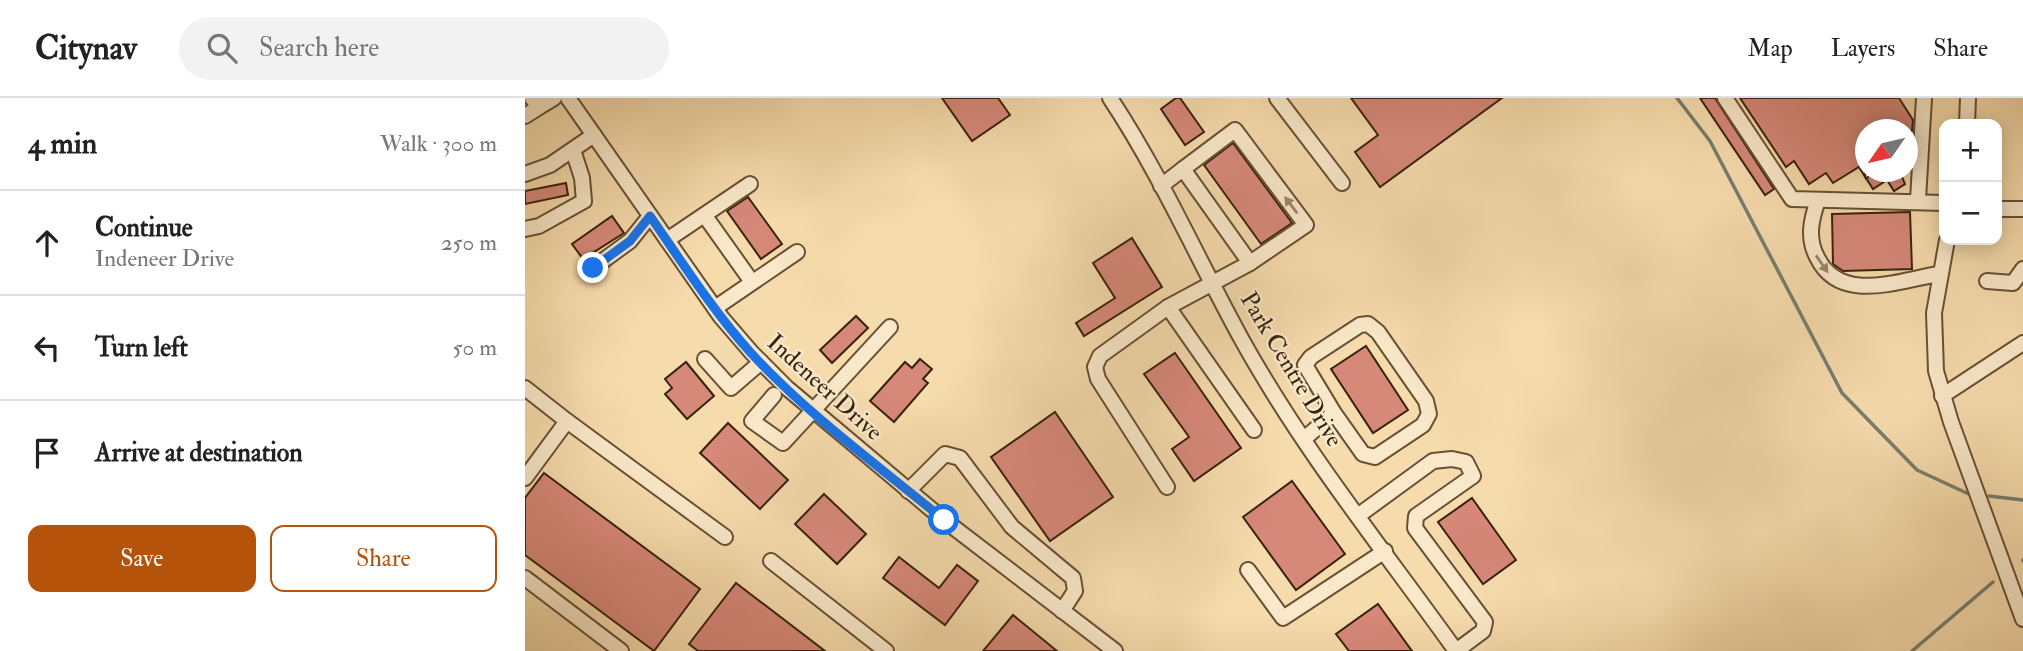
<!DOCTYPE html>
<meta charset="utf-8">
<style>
body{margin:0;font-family:"IM FELL Double Pica",serif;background:#f2f2f2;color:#222}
.controls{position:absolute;right:21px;top:21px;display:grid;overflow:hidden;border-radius:14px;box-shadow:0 4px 18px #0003}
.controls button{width:63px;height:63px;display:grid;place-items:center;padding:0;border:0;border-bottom:2px solid #e0e0e0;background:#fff;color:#222;font:35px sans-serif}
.compass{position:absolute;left:1330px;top:21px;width:63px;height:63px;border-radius:50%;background:#fff;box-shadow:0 4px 18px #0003;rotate:236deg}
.stop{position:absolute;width:21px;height:21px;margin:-16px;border:5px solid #1a73e8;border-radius:50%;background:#fff}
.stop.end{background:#1a73e8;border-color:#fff;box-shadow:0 2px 7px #0008}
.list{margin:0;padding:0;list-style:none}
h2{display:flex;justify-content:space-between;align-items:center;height:91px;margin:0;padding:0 28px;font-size:30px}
h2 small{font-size:23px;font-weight:400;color:#767676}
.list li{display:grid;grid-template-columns:46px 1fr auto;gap:21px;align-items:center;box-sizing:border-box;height:105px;padding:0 28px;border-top:2px solid #e0e0e0}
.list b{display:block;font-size:26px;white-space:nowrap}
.list p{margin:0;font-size:23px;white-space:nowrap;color:#767676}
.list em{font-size:23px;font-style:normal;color:#767676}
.actions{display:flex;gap:14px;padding:21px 28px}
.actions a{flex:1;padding:16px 0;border:2px solid #b45309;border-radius:14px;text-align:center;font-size:24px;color:#b45309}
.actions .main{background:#b45309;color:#fff}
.icon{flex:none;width:38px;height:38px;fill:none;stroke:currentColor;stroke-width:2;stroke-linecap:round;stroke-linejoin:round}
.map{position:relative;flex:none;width:1498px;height:553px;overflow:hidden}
header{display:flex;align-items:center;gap:42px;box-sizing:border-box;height:98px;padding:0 35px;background:#fff;border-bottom:2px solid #e0e0e0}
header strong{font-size:33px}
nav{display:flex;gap:38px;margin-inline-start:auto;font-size:24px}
.search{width:490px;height:63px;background:#f2f2f2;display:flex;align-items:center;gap:18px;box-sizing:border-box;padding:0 24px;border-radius:38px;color:#767676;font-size:26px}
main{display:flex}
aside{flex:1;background:#fff}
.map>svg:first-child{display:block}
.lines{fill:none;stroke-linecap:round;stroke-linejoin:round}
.stream{stroke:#777d71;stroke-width:3.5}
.building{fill:#d68879;stroke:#39220c;stroke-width:2}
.minor-casing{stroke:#685034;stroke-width:18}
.minor{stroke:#f9e8c9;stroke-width:14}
.oneway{fill:#99856a}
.route{stroke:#1a73e8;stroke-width:9}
.labels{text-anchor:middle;stroke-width:5;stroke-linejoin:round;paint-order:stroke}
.street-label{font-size:24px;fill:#39220c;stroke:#f9e8c9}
</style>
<header>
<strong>Citynav</strong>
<div class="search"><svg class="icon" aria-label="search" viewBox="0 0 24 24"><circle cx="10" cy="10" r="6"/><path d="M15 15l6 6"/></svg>Search here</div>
<nav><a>Map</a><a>Layers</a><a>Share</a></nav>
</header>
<main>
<aside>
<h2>4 min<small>Walk · 300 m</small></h2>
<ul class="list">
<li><svg class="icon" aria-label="ahead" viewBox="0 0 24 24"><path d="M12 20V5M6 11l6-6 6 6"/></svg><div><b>Continue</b><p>Indeneer Drive</p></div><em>250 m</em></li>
<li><svg class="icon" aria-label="left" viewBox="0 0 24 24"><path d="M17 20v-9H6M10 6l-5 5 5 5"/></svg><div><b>Turn left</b></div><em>50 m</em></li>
<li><svg class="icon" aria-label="arrive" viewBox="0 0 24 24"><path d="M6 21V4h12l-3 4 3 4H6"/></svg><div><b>Arrive at destination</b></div></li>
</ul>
<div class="actions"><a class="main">Save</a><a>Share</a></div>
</aside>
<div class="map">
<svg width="1498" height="553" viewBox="0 0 1498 553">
<rect width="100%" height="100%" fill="#f6dbac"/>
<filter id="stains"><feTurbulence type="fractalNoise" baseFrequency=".00286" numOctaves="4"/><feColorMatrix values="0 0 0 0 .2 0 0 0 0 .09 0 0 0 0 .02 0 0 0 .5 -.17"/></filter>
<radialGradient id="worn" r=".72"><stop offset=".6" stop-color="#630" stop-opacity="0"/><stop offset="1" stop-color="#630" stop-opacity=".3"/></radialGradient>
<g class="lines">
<!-- stream -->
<g class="stream">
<polyline points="1152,0 1185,43 1317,295 1392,372 1448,398"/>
<polyline points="1464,398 1498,402"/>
<polyline points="1498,463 1498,462"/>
<polyline points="1387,553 1468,484"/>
</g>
</g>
<!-- building -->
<g class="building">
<polygon points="417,0 473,0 485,17 447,43"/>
<polygon points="651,0 655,0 679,34 660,47 636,11"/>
<polygon points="826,0 977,0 855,89 830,54 853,37"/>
<polygon points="1175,0 1190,0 1249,91 1240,97"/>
<polygon points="1215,0 1374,0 1388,22 1387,33 1382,37 1382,32 1340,32 1340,79 1334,69 1308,85 1301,75 1284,86 1269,63 1261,69"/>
<polygon points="708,45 767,125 736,146 679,67"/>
<polygon points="1352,74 1375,74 1380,86 1369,93 1362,82 1348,91 1341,80"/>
<polygon points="41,85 43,97 0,106 0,93"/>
<polygon points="223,99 257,146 236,161 202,113"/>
<polygon points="1385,114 1387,171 1318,173 1308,166 1307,116"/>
<polygon points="87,118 99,135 58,161 47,146"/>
<polygon points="607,140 637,189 559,238 551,225 590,200 568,165"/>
<polygon points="331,218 343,230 307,265 295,252"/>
<polygon points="841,248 883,312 848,335 806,271"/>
<polygon points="650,255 716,350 669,383 647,351 664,339 619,276"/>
<polygon points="395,261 407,271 398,281 403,285 369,324 345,303 380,264 387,270"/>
<polygon points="161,264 189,298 162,321 140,296 147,290 140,281"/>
<polygon points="530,314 588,399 525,443 466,359"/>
<polygon points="203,325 263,382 235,411 175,355"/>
<polygon points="19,375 175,491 129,553 0,457 0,400"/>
<polygon points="767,383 820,456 771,492 718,419"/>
<polygon points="299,396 341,436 312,466 270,426"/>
<polygon points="947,400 991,462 958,486 913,424"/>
<polygon points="374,459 414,490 432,467 453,483 420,527 358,480"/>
<polygon points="211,485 300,553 173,553 164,546"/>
<polygon points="853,506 887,553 824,553 811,536"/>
<polygon points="488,517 532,553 458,553"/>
</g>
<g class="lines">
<defs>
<g id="minor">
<polyline points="7,0 14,9 29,0"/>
<polyline points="43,0 196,219 227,255 262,290 419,422 590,553"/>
<path d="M585,0C636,77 673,162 717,242C778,352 858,451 931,553"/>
<polyline points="752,0 817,85"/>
<polyline points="1200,0 1267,101 1419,105"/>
<polyline points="0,18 14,9"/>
<polyline points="1442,26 1443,0"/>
<polyline points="658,71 710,32 781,127 725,165"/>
<polyline points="0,76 25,67 69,37"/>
<polyline points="636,88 658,71 725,165 643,209 575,258 570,269 573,281 642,389"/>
<path d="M1293,102C1286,122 1282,140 1292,159C1315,207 1374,182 1414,176"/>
<polyline points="1393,102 1399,0"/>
<polyline points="1472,111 1498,111"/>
<polyline points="180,118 227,184"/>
<polyline points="0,131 14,128 59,103 57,80 48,52"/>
<polyline points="142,142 225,86"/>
<polyline points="1422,142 1409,215 1411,273 1426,324 1498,521"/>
<polyline points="68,170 105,143 125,118"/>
<polyline points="1462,183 1488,185 1498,171"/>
<polyline points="643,209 729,332"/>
<polyline points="190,210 272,154"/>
<polyline points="180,261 206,290 236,264"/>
<polyline points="0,290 42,323 0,380"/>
<polyline points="249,297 227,323 258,345 365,229"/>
<polyline points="1417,298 1498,245"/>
<polyline points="42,323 200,439"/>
<polyline points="779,341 809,315 838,356 850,359 898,327 904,316 901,303 853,234 843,226 835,227 786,259 780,267 809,315"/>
<polyline points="383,393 420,356 435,360 487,429 548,480 550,493 537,513"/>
<polyline points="834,417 908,363 927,361 941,364 948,378 891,418 890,430 960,524 958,533 931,553"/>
<polyline points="246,463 361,553"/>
<polyline points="723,472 758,520 860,453"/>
<polyline points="0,480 96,553"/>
</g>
</defs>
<!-- minor casing -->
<use href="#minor" class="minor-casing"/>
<!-- minor -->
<use href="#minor" class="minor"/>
</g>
<!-- one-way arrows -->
<defs><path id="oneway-solid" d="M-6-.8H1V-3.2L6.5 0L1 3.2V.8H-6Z" transform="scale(1.75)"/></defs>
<g class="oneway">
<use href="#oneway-solid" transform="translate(766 107) rotate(-127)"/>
<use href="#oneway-solid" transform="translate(1297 166) rotate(55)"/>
</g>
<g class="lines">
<!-- route -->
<path class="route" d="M68,170L105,143L125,118C157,164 188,213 226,255C283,317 354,368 419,422"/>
</g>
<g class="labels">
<!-- street labels -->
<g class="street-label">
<text transform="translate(767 271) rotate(59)" y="8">Park Centre Drive</text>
<text transform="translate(300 289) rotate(42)" y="8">Indeneer Drive</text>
</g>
</g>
<rect width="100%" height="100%" filter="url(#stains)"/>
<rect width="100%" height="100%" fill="url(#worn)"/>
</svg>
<div class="controls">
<button>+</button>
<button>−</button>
</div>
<svg class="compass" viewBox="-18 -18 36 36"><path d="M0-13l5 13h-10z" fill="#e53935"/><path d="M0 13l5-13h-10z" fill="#767676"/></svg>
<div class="stop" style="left:419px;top:422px"></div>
<div class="stop end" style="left:68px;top:170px"></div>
</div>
</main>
